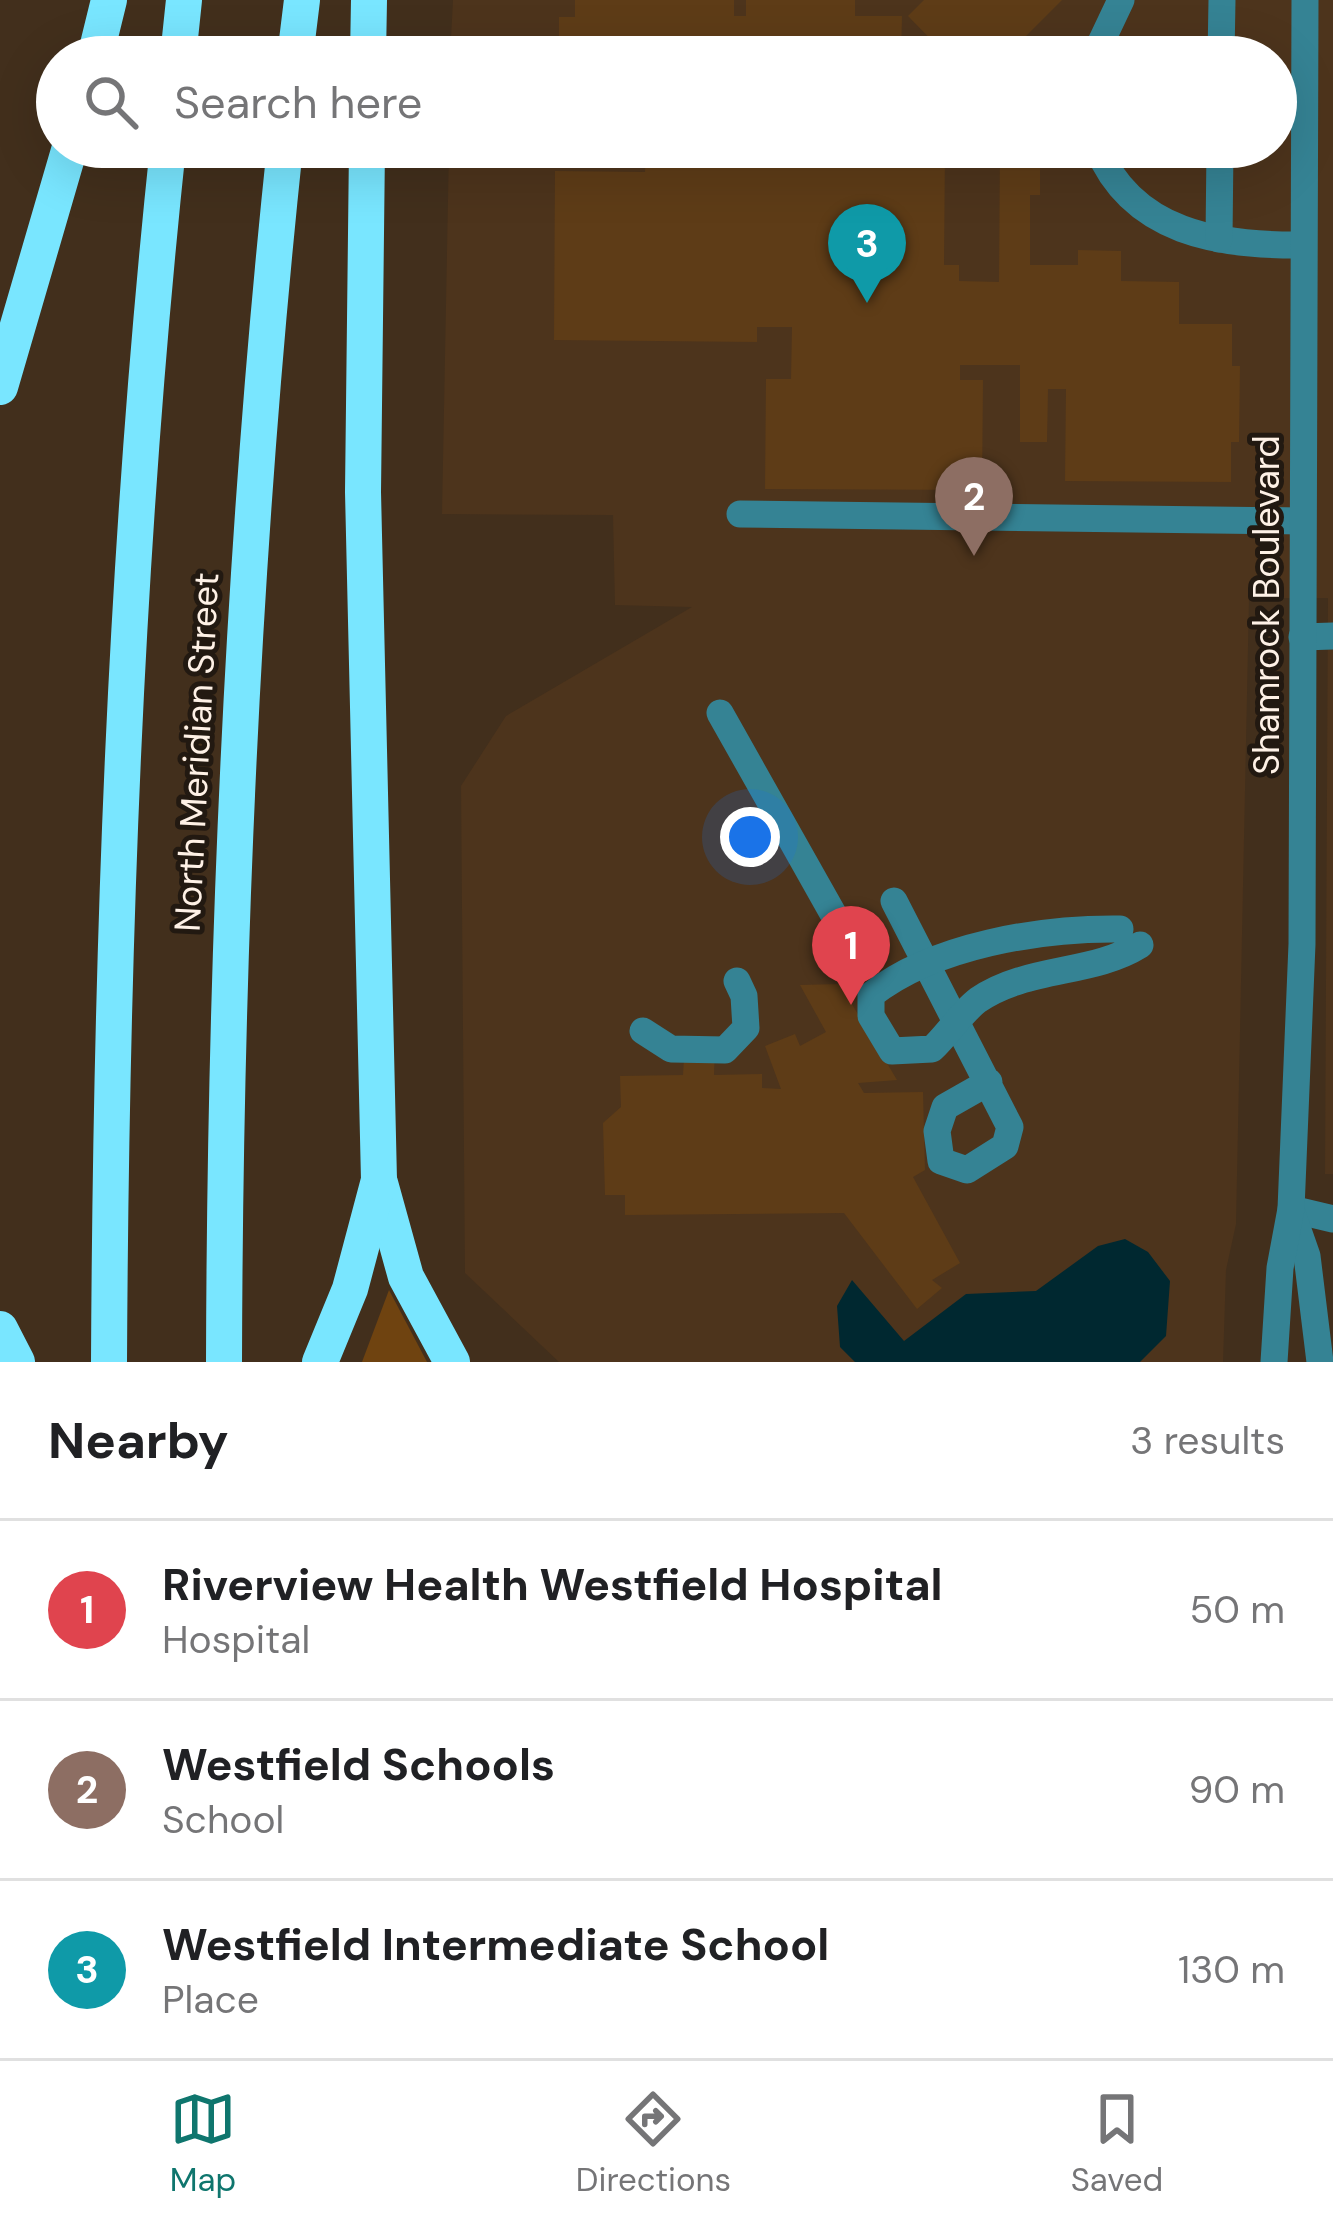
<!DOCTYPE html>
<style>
body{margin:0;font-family:"DM Sans",sans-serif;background:#f6f6f6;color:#202124}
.you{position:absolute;left:750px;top:837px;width:42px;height:42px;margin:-30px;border:9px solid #fff;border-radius:50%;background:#1a73e8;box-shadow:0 0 0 18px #1a73e833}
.badge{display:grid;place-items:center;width:78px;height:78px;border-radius:50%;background:#0f766e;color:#fff;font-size:39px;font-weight:700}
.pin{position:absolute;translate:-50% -99px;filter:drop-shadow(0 3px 6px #0008)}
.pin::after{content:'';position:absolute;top:63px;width:42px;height:36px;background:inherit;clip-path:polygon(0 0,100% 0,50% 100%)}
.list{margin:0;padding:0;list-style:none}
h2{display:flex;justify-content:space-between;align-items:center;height:156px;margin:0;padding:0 48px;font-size:51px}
h2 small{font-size:39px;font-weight:400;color:#757577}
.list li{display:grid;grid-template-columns:78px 1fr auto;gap:36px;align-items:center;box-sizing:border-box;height:180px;padding:0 48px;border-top:3px solid #e0e0e0}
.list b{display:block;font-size:45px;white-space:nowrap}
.list p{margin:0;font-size:39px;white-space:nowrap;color:#757577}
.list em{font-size:39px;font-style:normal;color:#757577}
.icon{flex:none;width:66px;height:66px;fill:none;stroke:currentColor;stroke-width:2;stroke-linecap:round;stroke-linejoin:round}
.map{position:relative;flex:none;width:1333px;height:1362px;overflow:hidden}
.search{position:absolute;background:#fff;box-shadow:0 12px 48px #0002;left:36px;right:36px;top:36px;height:132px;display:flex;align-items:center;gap:30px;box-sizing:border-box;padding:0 42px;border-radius:66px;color:#757577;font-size:45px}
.sheet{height:696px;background:#fff}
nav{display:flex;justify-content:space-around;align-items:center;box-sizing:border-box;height:168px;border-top:3px solid #e0e0e0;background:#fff;font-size:33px;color:#757577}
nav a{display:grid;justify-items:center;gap:6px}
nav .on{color:#0f766e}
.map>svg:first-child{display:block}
.built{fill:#4d341c}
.green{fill:#6f4310}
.water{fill:#002830}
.building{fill:#5e3c17}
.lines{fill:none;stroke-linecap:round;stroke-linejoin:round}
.minor{stroke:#358394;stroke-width:27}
.highway{stroke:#79e6ff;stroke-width:36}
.labels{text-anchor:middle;stroke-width:10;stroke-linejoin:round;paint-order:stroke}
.street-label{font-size:36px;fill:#fef1e6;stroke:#221911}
</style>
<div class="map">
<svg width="1333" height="1362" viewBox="0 0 1333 1362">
<rect width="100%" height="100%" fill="#422f1c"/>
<!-- built -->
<polygon class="built" points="453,0 1333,0 1333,1174 1325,1174 1328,598 1249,598 1236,1224 1226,1270 1223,1362 559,1362 465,1273 461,786 506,716 692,607 615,605 613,515 442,514 449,147 1276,147 1276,57 450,57"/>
<!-- green -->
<polygon class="green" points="389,1290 427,1362 362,1362"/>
<!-- water -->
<polygon class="water" points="1125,1239 1148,1252 1170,1281 1166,1336 1140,1362 855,1362 840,1347 837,1306 852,1280 904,1341 966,1294 1036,1291 1098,1246"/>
<!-- building -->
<g class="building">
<polygon points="575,0 734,0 734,16 746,16 746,0 855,0 855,16 902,16 901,57 559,57 559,17 575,17"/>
<polygon points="924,0 1062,0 1019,43 1033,57 948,57 908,16"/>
<polygon points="646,147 945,147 944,265 959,265 959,281 999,282 1000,147 1033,147 1033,160 1040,160 1040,195 1030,195 1030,265 1078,265 1078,250 1121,251 1121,281 1179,282 1179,324 1232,324 1232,366 1240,366 1239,442 1231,442 1231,482 1065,481 1066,389 1048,389 1047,442 1020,442 1020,365 960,365 960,380 983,380 982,490 765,489 766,379 791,379 792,327 757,327 757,342 554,340 555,171 645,172"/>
<polygon points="840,984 897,1080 858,1083 864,1093 923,1092 925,1170 913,1177 960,1263 932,1280 942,1288 917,1309 844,1213 625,1215 625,1195 605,1195 603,1123 621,1107 620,1076 683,1075 685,1042 715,1042 714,1075 762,1074 762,1088 781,1089 765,1046 795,1034 800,1046 826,1032 800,985"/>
</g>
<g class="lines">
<!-- minor -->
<g class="minor">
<polyline points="1094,57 1121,0"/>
<polyline points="1221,57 1222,0"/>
<path d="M1097,147C1132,233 1219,246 1303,245"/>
<polyline points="1219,239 1220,147"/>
<polyline points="740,514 1302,521"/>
<polyline points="1302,637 1333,636"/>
<polyline points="720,713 840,926"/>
<polyline points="894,901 1010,1127 1005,1146 967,1170 941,1161 937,1131 945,1107 989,1082"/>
<path d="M1120,929C1041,928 934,945 871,995V1016L892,1051L932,1049C947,1035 962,1012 978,1000C1028,966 1092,975 1140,945"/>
<polyline points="643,1031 671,1049 725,1050 746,1028 744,996 737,981"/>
<polyline points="1291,1209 1333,1219"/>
<polyline points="1292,1213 1307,1256 1320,1362"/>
<polyline points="1274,1362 1280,1268 1291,1209 1302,944 1305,0"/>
</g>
<!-- highway -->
<g class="highway">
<polyline points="95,57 109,0"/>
<polyline points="178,57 184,0"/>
<polyline points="295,57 302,0"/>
<polyline points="368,57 369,0"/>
<polyline points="0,387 70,147"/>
<polyline points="380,1183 406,1277 452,1362"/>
<polyline points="0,1329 17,1362"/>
<path d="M109,1362C111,955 125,552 168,147"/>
<path d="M224,1362C225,955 242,552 285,147"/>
<polyline points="320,1362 350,1289 379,1180 363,492 367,147"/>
</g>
</g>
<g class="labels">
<!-- street labels -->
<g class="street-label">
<text transform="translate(1266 605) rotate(-90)" y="13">Shamrock Boulevard</text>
<text transform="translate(196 752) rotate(-87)" y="13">North Meridian Street</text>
</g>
</g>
</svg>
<div class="you"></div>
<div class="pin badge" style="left:851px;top:1005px;background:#e0444e">1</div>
<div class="pin badge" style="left:974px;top:556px;background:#8d6e63">2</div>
<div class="pin badge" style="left:867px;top:303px;background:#0f9aa8">3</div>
<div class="search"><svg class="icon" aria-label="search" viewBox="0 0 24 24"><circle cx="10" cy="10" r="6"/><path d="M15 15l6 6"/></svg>Search here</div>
</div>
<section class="sheet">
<h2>Nearby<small>3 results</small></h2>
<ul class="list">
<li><span class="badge" style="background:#e0444e">1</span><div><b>Riverview Health Westfield Hospital</b><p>Hospital</p></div><em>50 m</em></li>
<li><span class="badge" style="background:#8d6e63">2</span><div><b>Westfield Schools</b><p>School</p></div><em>90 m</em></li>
<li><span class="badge" style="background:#0f9aa8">3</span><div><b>Westfield Intermediate School</b><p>Place</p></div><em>130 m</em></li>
</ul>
</section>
<nav>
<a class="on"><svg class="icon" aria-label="map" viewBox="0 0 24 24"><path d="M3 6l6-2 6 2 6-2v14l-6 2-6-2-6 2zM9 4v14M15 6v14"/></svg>Map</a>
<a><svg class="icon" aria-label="directions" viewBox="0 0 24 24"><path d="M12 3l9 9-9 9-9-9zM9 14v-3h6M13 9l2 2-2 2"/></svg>Directions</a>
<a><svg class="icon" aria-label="saved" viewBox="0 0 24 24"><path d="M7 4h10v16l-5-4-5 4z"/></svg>Saved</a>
</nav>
